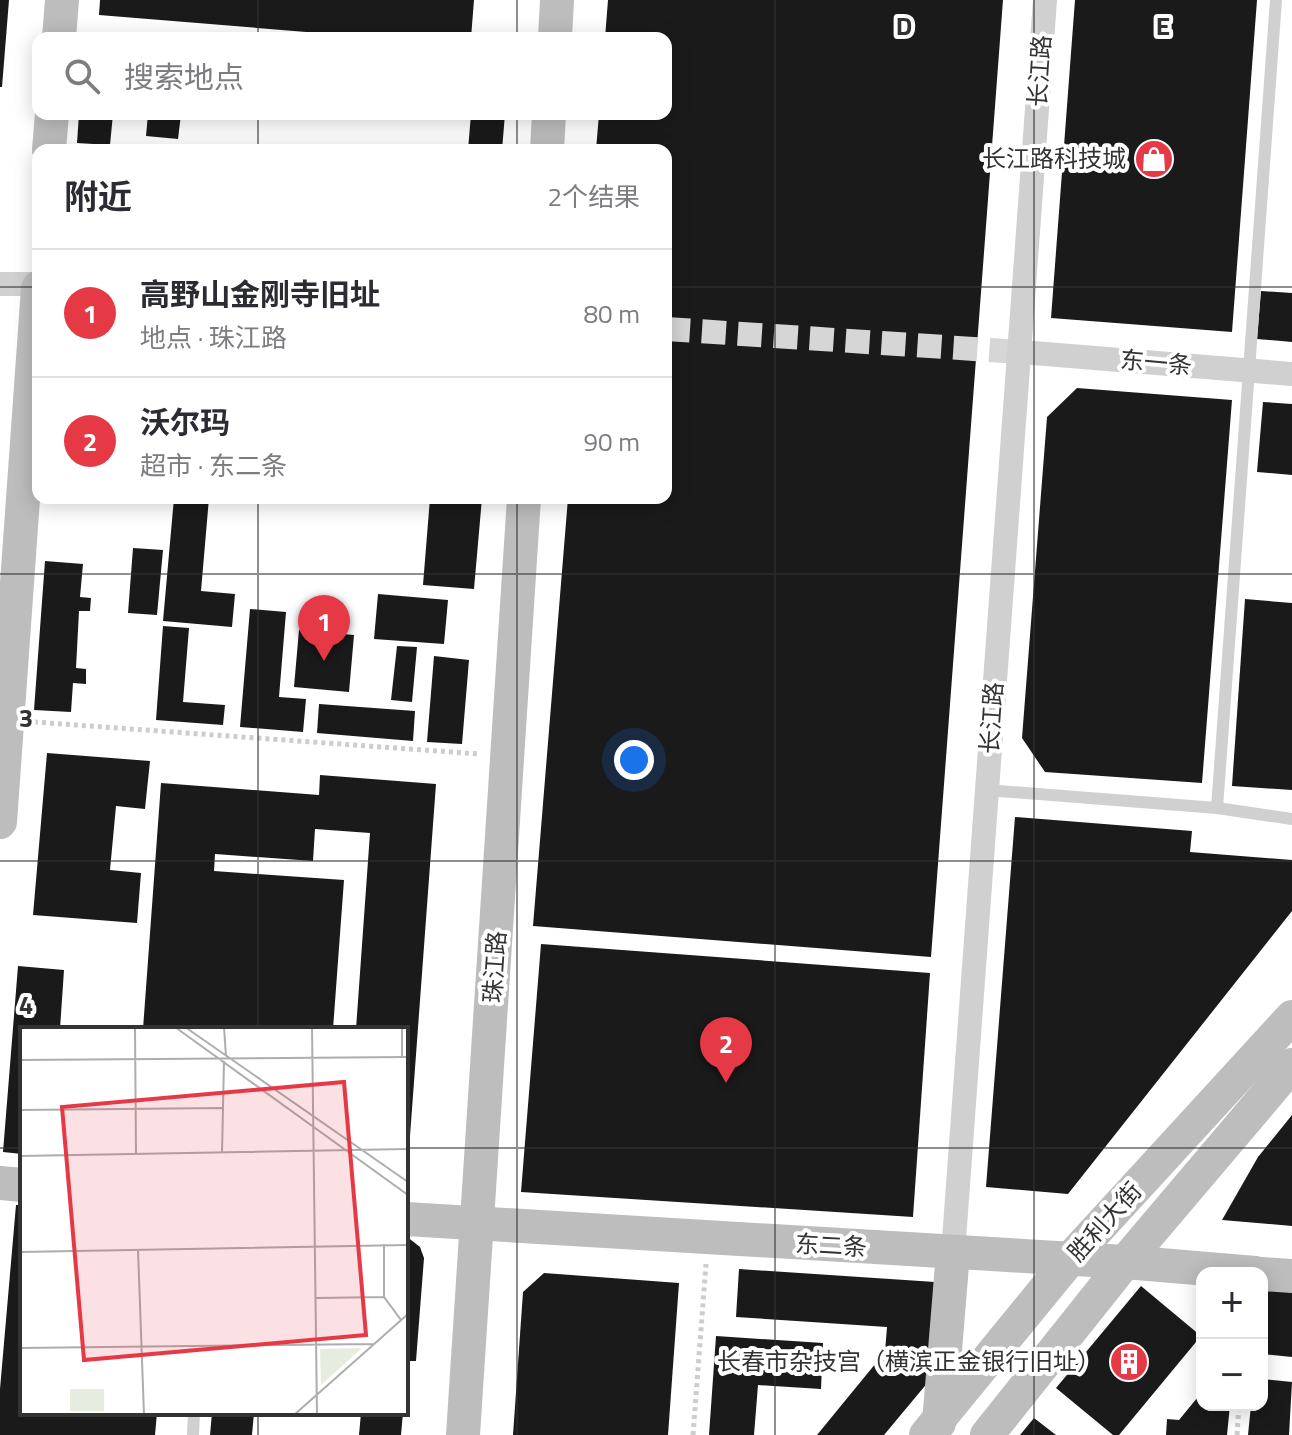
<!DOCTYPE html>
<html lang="zh">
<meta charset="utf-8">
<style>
body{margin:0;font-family:"Titillium Web","Noto Sans SC",sans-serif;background:#f2f2f3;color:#2b2b33}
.controls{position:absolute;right:24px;bottom:24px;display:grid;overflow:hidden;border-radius:16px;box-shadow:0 4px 20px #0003}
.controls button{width:72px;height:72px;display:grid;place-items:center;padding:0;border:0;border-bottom:2px solid #e1e1e2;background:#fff;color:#2b2b33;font:40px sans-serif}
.you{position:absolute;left:634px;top:760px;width:28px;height:28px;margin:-20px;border:6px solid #fff;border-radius:50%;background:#1a73e8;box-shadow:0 0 0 12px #1a73e833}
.badge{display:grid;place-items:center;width:52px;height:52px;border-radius:50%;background:#e63946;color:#fff;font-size:26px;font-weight:700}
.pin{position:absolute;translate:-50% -66px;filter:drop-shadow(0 2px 4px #0008)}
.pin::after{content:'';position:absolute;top:42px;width:28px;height:24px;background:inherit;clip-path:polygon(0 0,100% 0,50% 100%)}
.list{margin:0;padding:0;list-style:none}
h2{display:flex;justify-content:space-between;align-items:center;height:104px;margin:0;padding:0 32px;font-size:34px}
h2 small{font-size:26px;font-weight:400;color:#7c7c81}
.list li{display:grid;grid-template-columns:52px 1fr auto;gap:24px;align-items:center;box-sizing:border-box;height:128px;padding:0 32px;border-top:2px solid #e1e1e2}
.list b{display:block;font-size:30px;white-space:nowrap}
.list p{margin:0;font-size:26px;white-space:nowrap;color:#7c7c81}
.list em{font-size:26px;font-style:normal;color:#7c7c81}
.icon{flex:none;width:44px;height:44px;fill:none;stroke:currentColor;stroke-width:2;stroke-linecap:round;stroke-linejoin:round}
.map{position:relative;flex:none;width:1292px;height:1435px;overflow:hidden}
.search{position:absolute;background:#fff;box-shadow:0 4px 20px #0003;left:32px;top:32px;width:640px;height:88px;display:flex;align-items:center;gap:20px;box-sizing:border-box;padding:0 28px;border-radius:16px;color:#7c7c81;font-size:30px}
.panel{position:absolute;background:#fff;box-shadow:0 4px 20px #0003;left:32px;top:144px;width:640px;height:360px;border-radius:16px}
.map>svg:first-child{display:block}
.building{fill:#1a1a1a}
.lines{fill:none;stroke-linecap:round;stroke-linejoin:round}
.street-tunnel{stroke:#d6d6d6;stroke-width:24;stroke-dasharray:24 12;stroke-linecap:butt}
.path{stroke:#cdcdcd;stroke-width:5;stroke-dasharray:4 4;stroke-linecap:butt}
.lane{stroke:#d0d0d0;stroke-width:12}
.street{stroke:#d0d0d0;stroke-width:24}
.secondary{stroke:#bdbdbd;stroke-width:34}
.grid{fill:none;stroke:#333;stroke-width:2;stroke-opacity:0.55}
.labels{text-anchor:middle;stroke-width:8;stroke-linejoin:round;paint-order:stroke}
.street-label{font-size:24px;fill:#333;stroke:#fff}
.poi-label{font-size:24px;fill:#333;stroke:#fff;text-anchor:end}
.inset-road{fill:none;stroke:#adadad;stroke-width:2}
.view{fill:#e63946;fill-opacity:0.15;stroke:#e63946;stroke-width:4}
.inset-edge{fill:none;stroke:#333;stroke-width:4}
.grid-label{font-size:26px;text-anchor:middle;font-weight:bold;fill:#333;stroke:#fff;stroke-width:8;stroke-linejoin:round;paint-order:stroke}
</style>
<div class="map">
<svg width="1292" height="1435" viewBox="0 0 1292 1435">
<rect width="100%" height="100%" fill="#fff"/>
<!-- building -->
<g class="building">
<polygon points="0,0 9,0 2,87 0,87"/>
<polygon points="100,0 474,0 471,38 380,38 99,15"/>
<polygon points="608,0 1003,0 931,957 533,926 568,498 666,498 666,150 596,150 599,114 666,114 666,38 605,38"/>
<polygon points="1075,0 1257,0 1232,332 1051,318"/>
<polygon points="86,32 119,35 119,38 86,38"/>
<polygon points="79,114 113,114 110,145 77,143"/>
<polygon points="148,114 181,114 178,139 146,136"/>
<polygon points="471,114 505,114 502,150 468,150"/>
<polygon points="76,145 112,148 112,150 75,150"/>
<polygon points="145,146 168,148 168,150 145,150"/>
<polygon points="1261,291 1292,293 1292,342 1257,339"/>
<polygon points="1077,388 1232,400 1202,783 1045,772 1022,738 1047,417"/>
<polygon points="1263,402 1292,404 1292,475 1257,472"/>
<polygon points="174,498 209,498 201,591 235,594 232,627 163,621"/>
<polygon points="430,498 482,498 474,589 423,585"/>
<polygon points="133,548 163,550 157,615 128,613"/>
<polygon points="45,561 83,564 80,597 91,598 90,611 79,611 76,668 86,669 86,684 73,683 71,712 34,710"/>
<polygon points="378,594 448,600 444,644 374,639"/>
<polygon points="1245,599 1292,603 1292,790 1232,786"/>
<polygon points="250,609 286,612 279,697 306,699 303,732 240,727"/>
<polygon points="163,626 189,628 183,702 225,705 223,725 156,720"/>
<polygon points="299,630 354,635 349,692 294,687"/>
<polygon points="397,646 417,647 412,702 391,700"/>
<polygon points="434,656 469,660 462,744 427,742"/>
<polygon points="319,704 415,711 413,741 317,733"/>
<polygon points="47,753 150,761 145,809 116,806 110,870 141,873 137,923 33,915"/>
<polygon points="320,775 436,784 408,1163 406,1029 356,1029 370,833 315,829 313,861 215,854 214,871 344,880 333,1029 143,1029 161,783 319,795"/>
<polygon points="1015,817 1192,831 1190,852 1292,860 1292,911 1068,1194 986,1187"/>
<polygon points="541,944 930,973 913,1217 521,1192"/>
<polygon points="18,966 64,970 60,1029 22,1029 22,1154 3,1152"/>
<polygon points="1292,1115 1292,1226 1222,1220 1258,1157"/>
<polygon points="16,1205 22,1205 22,1413 157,1413 155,1435 0,1435 0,1389"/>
<polygon points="406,1236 420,1247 424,1258 416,1361 406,1361"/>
<polygon points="739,1269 935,1282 929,1381 884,1435 817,1435 885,1352 887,1327 736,1317"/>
<polygon points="544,1273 679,1283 668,1435 513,1435 523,1292"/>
<polygon points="1141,1286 1201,1336 1119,1435 1113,1435 1056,1388"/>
<polygon points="1262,1289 1292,1291 1292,1357 1262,1354"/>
<polygon points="716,1336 823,1343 821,1389 758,1385 754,1435 709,1435"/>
<polygon points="1262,1379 1292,1382 1289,1435 1248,1435 1251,1405 1262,1405"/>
<polygon points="1202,1392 1202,1405 1230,1405 1227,1435 1166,1435 1167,1419 1179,1420"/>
<polygon points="212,1413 254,1413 252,1435 210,1435"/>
<polygon points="361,1413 403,1413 401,1435 359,1435"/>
<polygon points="1034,1418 1056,1435 1020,1435"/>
</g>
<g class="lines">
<!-- street-tunnel -->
<polyline class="street-tunnel" points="666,329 1021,352"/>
<!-- path -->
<g class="path">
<polyline points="34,722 479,754"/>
<polyline points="693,1435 706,1264"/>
<polyline points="1237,1435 1239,1405"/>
</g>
<!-- lane -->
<g class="lane">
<polyline points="986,790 1217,808 1292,819"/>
<polyline points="1217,808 1276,0"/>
<polyline points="193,1435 194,1413"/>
</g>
<!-- street -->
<g class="street">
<polyline points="0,284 38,284"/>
<polyline points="1021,352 1292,374"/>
<polyline points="953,1253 1045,0"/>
</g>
<!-- secondary -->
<g class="secondary">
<polyline points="59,38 62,0"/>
<polyline points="555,38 557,0"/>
<polyline points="49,150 52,114"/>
<polyline points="547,150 549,114"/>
<polyline points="0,822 38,288"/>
<polyline points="0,1183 22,1185"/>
<polyline points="406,1219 1125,1262 1255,1273"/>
<polyline points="1262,1274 1292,1276"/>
<polyline points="939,1423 953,1253"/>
<polyline points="463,1435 524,498"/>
<polyline points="926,1435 1070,1259 1292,1017"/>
<polyline points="987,1435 1125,1262 1292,1065"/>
</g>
</g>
<!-- grid -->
<path class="grid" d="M258,0V38M517,0V38M775,0V1435M1034,0V1435M258,114V150M517,114V150M0,287H38M666,287H1292M258,498V1029M517,498V1435M0,574H1292M0,861H1292M0,1148H22M406,1148H1292M258,1413V1435"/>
<!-- icons -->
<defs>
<symbol id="shop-disc" viewBox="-11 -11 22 22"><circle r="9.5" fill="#e63946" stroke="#fff"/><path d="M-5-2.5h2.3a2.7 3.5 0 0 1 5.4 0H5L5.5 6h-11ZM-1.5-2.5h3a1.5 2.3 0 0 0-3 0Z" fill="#fff"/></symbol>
<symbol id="building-disc" viewBox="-11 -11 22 22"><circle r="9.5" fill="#e63946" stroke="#fff"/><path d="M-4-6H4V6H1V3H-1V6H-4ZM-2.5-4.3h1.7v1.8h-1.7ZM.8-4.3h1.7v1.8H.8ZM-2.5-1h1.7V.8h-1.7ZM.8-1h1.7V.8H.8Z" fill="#fff"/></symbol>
</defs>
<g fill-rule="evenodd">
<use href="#shop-disc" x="1132" y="137" width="44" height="44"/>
<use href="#building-disc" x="1107" y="1340" width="44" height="44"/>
</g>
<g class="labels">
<!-- street labels -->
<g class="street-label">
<text transform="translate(1040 71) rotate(-86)" y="8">长江路</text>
<text transform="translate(1156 363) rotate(5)" y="8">东一条</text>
<text transform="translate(992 718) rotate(-86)" y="8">长江路</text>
<text transform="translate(495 967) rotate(-86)" y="8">珠江路</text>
<text transform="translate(1105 1222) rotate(-48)" y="8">胜利大街</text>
<text transform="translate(831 1246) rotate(3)" y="8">东二条</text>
</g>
<!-- poi labels -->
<g class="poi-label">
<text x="1126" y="167">长江路科技城</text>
<text x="1101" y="1370">长春市杂技宫（横滨正金银行旧址）</text>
</g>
</g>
<!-- overview -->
<g transform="translate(20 1027)">
<rect width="388" height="388" fill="#fff"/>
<path d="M342,321L301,358L300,322ZM50,362H84V384H50Z" fill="#e6ecdf"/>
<path class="inset-road" d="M115,0L116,127M155,0L388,168M165,0L388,155M204,0L206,29M292,0L297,388M382,0V31M0,33L388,30M0,83L202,81M202,126L204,34M0,129L388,122M364,217V270M118,223L124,388M0,225L388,218M296,271L364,270L381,293M0,321L354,317M274,388L388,287"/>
<path class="view" d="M324,55L346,308L64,333L42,80Z"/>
<rect width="388" height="388" class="inset-edge"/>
</g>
<g class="grid-label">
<text x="904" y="35">D</text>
<text x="1163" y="35">E</text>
<text x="26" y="727">3</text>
<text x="26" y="1014">4</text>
</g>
</svg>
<div class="controls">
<button>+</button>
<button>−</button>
</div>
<div class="you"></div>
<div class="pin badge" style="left:324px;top:661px">1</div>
<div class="pin badge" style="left:726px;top:1083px">2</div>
<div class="search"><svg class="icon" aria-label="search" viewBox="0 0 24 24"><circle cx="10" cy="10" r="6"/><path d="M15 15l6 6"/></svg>搜索地点</div>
<section class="panel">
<h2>附近<small>2个结果</small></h2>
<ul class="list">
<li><span class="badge">1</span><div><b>高野山金刚寺旧址</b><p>地点 · 珠江路</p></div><em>80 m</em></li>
<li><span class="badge">2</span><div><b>沃尔玛</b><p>超市 · 东二条</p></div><em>90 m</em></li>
</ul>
</section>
</div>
